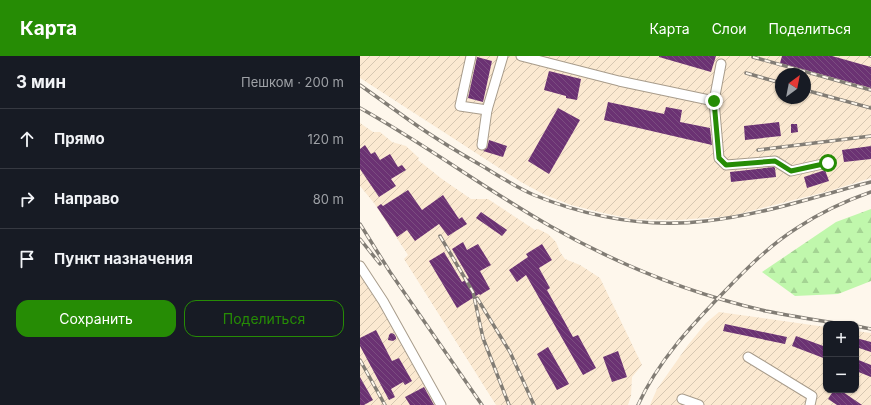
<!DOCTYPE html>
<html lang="ru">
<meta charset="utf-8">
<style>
body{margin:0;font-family:Inter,sans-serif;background:#242831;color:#f1f3f6}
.controls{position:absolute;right:12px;bottom:12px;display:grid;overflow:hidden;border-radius:8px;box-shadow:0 1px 3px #0004}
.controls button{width:36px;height:36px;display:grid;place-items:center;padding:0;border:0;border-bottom:1px solid #363941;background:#171b24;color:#f1f3f6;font:20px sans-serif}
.compass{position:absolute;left:415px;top:12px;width:36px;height:36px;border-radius:50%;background:#171b24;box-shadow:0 1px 3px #0004;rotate:32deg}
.stop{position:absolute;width:12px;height:12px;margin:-9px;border:3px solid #268c05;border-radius:50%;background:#fff}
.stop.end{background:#268c05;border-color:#fff;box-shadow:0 1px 4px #0008}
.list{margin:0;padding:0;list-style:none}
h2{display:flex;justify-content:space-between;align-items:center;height:52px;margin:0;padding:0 16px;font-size:17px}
h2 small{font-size:13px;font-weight:400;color:#9ea1a6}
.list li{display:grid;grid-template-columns:26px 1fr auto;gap:12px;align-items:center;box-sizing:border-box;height:60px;padding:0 16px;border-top:1px solid #363941}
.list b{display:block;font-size:15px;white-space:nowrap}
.list em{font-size:13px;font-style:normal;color:#9ea1a6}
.actions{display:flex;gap:8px;padding:12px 16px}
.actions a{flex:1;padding:9px 0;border:1px solid #268c05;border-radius:12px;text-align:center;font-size:14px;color:#268c05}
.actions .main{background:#268c05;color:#fff}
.icon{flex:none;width:22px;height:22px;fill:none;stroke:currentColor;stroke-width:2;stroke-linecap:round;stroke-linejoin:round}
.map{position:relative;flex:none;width:511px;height:349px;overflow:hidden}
header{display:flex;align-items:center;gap:24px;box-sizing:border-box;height:56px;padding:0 20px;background:#268c05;color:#fff}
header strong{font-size:19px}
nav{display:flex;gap:22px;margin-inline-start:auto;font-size:14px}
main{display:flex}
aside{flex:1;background:#171b24}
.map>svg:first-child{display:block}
.industrial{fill:url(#industrial-furrows);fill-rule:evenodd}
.forest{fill:url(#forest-firs)}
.building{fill:url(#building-back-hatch)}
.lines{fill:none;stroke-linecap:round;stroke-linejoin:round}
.minor-casing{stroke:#a89c8b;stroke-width:11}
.minor{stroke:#fff;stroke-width:9}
.rail-casing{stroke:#827d75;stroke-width:3.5}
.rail{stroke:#fef7ec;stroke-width:2;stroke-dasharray:6;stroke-linecap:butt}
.route{stroke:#268c05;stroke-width:5}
</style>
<header>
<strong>Карта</strong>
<nav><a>Карта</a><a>Слои</a><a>Поделиться</a></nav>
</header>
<main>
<aside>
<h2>3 мин<small>Пешком · 200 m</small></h2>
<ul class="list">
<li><svg class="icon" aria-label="ahead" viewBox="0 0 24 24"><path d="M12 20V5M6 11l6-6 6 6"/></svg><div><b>Прямо</b></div><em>120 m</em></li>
<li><svg class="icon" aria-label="right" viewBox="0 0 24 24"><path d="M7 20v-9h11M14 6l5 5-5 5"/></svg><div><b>Направо</b></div><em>80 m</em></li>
<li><svg class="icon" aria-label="arrive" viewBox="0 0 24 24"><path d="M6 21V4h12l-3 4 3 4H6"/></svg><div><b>Пункт назначения</b></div></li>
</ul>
<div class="actions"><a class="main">Сохранить</a><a>Поделиться</a></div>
</aside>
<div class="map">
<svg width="511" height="349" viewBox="0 0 511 349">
<defs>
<pattern id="industrial-furrows" width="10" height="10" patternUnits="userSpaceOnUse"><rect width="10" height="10" fill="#fbe9d1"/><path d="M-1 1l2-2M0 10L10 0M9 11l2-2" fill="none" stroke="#d6c7b2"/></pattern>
<pattern id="forest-firs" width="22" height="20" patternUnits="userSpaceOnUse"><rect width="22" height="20" fill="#c0f7ac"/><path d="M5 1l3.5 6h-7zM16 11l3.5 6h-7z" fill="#a4d393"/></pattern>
<pattern id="building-back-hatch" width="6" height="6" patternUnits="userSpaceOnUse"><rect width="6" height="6" fill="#6b3273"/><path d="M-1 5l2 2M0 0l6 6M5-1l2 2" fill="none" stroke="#7b4d80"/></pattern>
</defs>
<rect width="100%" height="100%" fill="#fef7ec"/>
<!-- industrial -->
<g class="industrial">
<path d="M0,0H511V122L469,135L371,160L318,164L272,163L239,156L211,149L185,139L161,126L11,29L0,22ZM421,18H445V42H421Z"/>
<polygon points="0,67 13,76 20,76 32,86 46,90 59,102 58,104 82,123 111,143 128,143 175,174 178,173 188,178 196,186 200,196 205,203 220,209 240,222 282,309 272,321 271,340 268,349 136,349 44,203 48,199 14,147 0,130"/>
<polygon points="0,219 18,247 75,349 0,349"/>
<polygon points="359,256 466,271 466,334 496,334 496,275 511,277 511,349 290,349 297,333 328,289 346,267"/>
</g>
<!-- forest -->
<polygon class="forest" points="511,153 511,225 478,238 435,240 402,216 476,166"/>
<!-- building -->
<g class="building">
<polygon points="299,0 356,0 351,16 299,1"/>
<polygon points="422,0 472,0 511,11 511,32 420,7"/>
<polygon points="117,1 132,5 123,46 108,42"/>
<polygon points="189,15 221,23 217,44 206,42 206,40 184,34"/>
<polygon points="248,46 304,58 306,51 322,54 320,66 350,72 352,89 244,64"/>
<polygon points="198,52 220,64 189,118 168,105"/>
<polygon points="419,66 421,80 385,84 384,70"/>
<polygon points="431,68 437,68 438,76 431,77"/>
<polygon points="129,84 147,90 143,101 123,95 127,92"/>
<polygon points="5,89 11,98 15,96 20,104 30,98 38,111 42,109 46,114 31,123 36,130 19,141 0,113 0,93"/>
<polygon points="511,90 511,103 484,106 482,94"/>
<polygon points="414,111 415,112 416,121 371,126 370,116"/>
<polygon points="465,114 469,125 447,132 444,121"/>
<polygon points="48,134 62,154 83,139 99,163 102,161 107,168 88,180 79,168 55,185 47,174 37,181 17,151 21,148 23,150"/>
<polygon points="121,156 147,174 142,180 116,162"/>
<polygon points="103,186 107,194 118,188 131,209 120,215 130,233 120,239 119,238 97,252 69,205 84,196 102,226 109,222 92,193"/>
<polygon points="182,188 192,204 179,212 190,232 187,234 213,281 218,279 236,312 223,319 166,219 157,226 149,214 168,201 166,198"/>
<polygon points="365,268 427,281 425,288 363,275"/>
<polygon points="16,274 32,305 39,302 52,325 45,329 43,326 31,333 35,341 29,344 0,290 0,282"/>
<polygon points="31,277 34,278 36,281 36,283 33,285 28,284 29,279"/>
<polygon points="436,280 466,291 466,303 432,290"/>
<polygon points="496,282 511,286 511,296 496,291"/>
<polygon points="188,291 209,328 197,334 177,298"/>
<polygon points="258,295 267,321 252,326 243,301"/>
<polygon points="496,303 511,309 511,321 496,315"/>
<polygon points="0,321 13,344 4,349 0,349"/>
<polygon points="64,331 74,349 50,349 45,341"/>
<polygon points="474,334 480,334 502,349 477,349 468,343"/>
</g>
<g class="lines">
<defs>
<g id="minor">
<polyline points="111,0 100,50 127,54"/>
<polyline points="161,0 259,25 354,45"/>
<polyline points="361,8 354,45 359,102 366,109 415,105 431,115 467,107"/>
<polyline points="122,89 127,54 143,0"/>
<polyline points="0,210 23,245 81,349"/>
<polyline points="388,301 452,340 450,349"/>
<polyline points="322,343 339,349"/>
</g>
</defs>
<!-- minor casing -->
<use href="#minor" class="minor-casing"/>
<!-- minor -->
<use href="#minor" class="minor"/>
<defs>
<g id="rail">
<polyline points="510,0 511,0"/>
<polyline points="393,1 511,34"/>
<polyline points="386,17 421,27"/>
<path d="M0,29C14,39 28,49 42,59C68,78 96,95 124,111C140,121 156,131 174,139C228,161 288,172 346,165C402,159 457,140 511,126"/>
<polyline points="445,34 511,52"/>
<path d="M0,52C65,88 125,133 190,170C257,208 331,238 406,255C431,260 456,264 481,268"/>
<polyline points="398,94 511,80"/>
<polyline points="0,168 30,216 122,349"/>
<polyline points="80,180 113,236 123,282 149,349"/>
<polyline points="0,183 20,208"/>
<polyline points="117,242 150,296 174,349"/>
<polyline points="496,270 511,273"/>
<polyline points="0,304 25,349"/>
<path d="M278,349C298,305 331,270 364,236C386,213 410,189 437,172C460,157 485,145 511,136"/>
</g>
</defs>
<!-- rail casing -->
<use href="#rail" class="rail-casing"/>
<!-- rail -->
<use href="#rail" class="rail"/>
</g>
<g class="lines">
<!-- route -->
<polyline class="route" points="354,45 359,102 366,109 415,105 431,115 468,107"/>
</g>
</svg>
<div class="controls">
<button>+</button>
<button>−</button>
</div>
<svg class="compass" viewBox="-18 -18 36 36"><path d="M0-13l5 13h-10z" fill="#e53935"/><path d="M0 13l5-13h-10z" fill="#9ea1a6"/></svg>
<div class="stop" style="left:468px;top:107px"></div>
<div class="stop end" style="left:354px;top:45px"></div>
</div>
</main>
